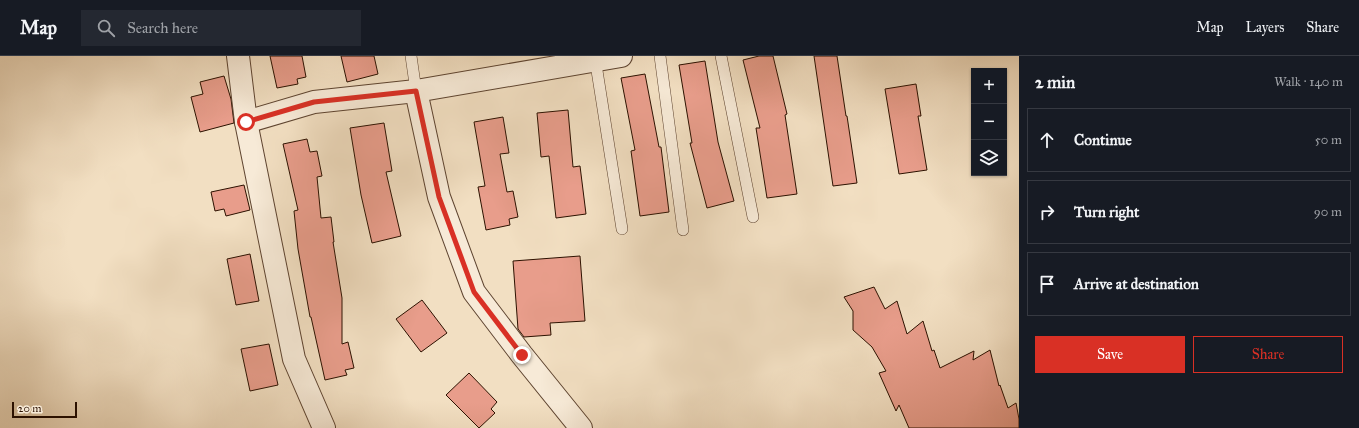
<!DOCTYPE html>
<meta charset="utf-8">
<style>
body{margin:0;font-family:"IM FELL Great Primer",serif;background:#242831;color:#f1f3f6}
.controls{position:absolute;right:12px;top:12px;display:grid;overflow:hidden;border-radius:0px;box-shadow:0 1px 3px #0004}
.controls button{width:36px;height:36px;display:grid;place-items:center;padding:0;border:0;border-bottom:1px solid #363941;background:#171b24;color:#f1f3f6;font:20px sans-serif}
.scale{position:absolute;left:12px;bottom:10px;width:65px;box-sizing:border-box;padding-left:4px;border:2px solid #2c1100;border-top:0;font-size:11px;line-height:14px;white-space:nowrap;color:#2c1100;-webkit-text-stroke:3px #f7ead7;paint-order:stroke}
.stop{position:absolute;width:12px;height:12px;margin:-9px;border:3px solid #d93025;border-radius:50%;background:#fff}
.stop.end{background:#d93025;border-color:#fff;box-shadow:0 1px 4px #0008}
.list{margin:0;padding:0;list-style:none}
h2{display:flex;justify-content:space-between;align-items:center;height:52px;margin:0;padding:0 16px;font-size:17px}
h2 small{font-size:13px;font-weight:400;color:#9ea1a6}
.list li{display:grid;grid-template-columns:26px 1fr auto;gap:12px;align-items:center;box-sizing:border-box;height:64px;margin:0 8px 8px;padding:0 8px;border:1px solid #363941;border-radius:0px}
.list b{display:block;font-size:15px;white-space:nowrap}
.list em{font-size:13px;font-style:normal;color:#9ea1a6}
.actions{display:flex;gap:8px;padding:12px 16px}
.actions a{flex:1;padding:9px 0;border:1px solid #d93025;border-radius:0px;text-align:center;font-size:14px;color:#d93025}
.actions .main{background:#d93025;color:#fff}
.icon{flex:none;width:22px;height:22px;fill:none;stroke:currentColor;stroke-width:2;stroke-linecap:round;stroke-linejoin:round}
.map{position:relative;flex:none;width:1019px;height:372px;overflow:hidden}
header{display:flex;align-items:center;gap:24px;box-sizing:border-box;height:56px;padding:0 20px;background:#171b24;border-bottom:1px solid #363941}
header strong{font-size:19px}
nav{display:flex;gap:22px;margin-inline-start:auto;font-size:14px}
.search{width:280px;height:36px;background:#242831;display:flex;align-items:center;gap:10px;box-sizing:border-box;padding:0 14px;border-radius:0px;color:#9ea1a6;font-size:15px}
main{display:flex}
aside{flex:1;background:#171b24}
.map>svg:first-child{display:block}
.building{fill:#e89d8b;stroke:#2c1100}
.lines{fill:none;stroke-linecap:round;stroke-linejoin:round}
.service-casing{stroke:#5e4430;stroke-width:12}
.minor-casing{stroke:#5e4430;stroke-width:24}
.service{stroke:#f7ead7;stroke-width:11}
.minor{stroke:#f7ead7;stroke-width:22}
.route{stroke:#d93025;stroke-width:5}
</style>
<header>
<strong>Map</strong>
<div class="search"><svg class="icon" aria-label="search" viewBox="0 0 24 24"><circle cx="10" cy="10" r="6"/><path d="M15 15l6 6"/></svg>Search here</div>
<nav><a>Map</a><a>Layers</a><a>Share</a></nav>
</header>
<main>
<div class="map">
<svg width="1019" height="372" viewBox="0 0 1019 372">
<rect width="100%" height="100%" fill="#f2dfc2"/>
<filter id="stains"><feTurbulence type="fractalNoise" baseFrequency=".005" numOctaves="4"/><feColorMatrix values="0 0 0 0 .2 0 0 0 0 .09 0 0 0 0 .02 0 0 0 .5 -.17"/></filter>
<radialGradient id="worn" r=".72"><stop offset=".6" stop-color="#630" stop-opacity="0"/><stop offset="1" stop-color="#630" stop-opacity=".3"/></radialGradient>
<!-- building -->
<g class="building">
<polygon points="270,0 302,0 306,21 297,23 298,28 277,32"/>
<polygon points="341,0 374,0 378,18 347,26"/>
<polygon points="759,0 773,0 787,58 785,59 797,138 767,142 756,72 760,72 743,4"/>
<polygon points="814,0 837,0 846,60 847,60 857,127 833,130"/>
<polygon points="705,5 718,86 734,145 707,152 690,87 692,87 679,9"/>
<polygon points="645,18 659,91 661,91 669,156 640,160 631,95 635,94 621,22"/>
<polygon points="224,20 231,43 234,67 200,76 191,41 203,38 200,26"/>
<polygon points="916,28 921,60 918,60 927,114 899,118 885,33"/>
<polygon points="568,54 573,111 580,110 586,158 556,162 549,100 541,101 537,57"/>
<polygon points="503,61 509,97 500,98 507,136 513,135 518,161 509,163 510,169 486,174 478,131 485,130 474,66"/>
<polygon points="384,67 392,115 386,116 401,180 372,187 361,139 350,72"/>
<polygon points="307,83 310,96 317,95 322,120 317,121 321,162 331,161 334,186 333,186 342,242 342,288 348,286 354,312 345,314 347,319 325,324 311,261 310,261 298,193 294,155 298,154 283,88"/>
<polygon points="244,129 250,154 226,160 224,153 215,155 211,136"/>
<polygon points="250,198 259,245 236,249 227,203"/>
<polygon points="580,200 585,265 550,267 551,279 524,281 518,273 513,205"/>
<polygon points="874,231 885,253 897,245 907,278 923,265 932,295 934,294 940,312 974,295 973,304 990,294 999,330 1000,329 1008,352 1016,347 1019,363 1019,372 909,372 899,349 896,355 879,317 886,315 872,291 853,274 853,255 844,241"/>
<polygon points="422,244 447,277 421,296 396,263"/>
<polygon points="269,288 278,329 250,335 241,293"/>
<polygon points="469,317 497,346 491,353 495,357 479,372 446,339"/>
</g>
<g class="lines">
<defs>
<g id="service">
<polyline points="411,0 416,35"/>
<polyline points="660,0 683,174"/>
<polyline points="721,0 753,161"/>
<polyline points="595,2 622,173"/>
</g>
<g id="minor">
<polyline points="238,0 246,66 294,303 324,372"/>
<polyline points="416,35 439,141 474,236 522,299 581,372"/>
<polyline points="246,66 314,46 416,35 621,0"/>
</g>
</defs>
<!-- service casing -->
<use href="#service" class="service-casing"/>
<!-- minor casing -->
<use href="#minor" class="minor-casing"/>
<!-- service -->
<use href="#service" class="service"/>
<!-- minor -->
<use href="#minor" class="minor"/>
</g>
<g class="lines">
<!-- route -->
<polyline class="route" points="246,66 314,46 416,35 439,141 474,236 522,299"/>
</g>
<rect width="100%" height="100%" filter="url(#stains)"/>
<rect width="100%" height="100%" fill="url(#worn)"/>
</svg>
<div class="controls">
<button>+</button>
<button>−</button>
<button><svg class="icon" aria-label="layers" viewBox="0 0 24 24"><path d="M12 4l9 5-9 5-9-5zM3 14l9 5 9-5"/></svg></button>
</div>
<div class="scale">20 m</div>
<div class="stop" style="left:246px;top:66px"></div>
<div class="stop end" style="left:522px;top:299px"></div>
</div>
<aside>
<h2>2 min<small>Walk · 140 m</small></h2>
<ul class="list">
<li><svg class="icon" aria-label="ahead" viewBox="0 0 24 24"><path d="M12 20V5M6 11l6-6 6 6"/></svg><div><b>Continue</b></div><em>50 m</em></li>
<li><svg class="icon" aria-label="right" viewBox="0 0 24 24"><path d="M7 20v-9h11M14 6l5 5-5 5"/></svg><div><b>Turn right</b></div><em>90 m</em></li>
<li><svg class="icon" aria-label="arrive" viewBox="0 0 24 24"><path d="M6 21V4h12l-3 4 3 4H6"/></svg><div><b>Arrive at destination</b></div></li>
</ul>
<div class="actions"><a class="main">Save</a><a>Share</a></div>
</aside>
</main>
